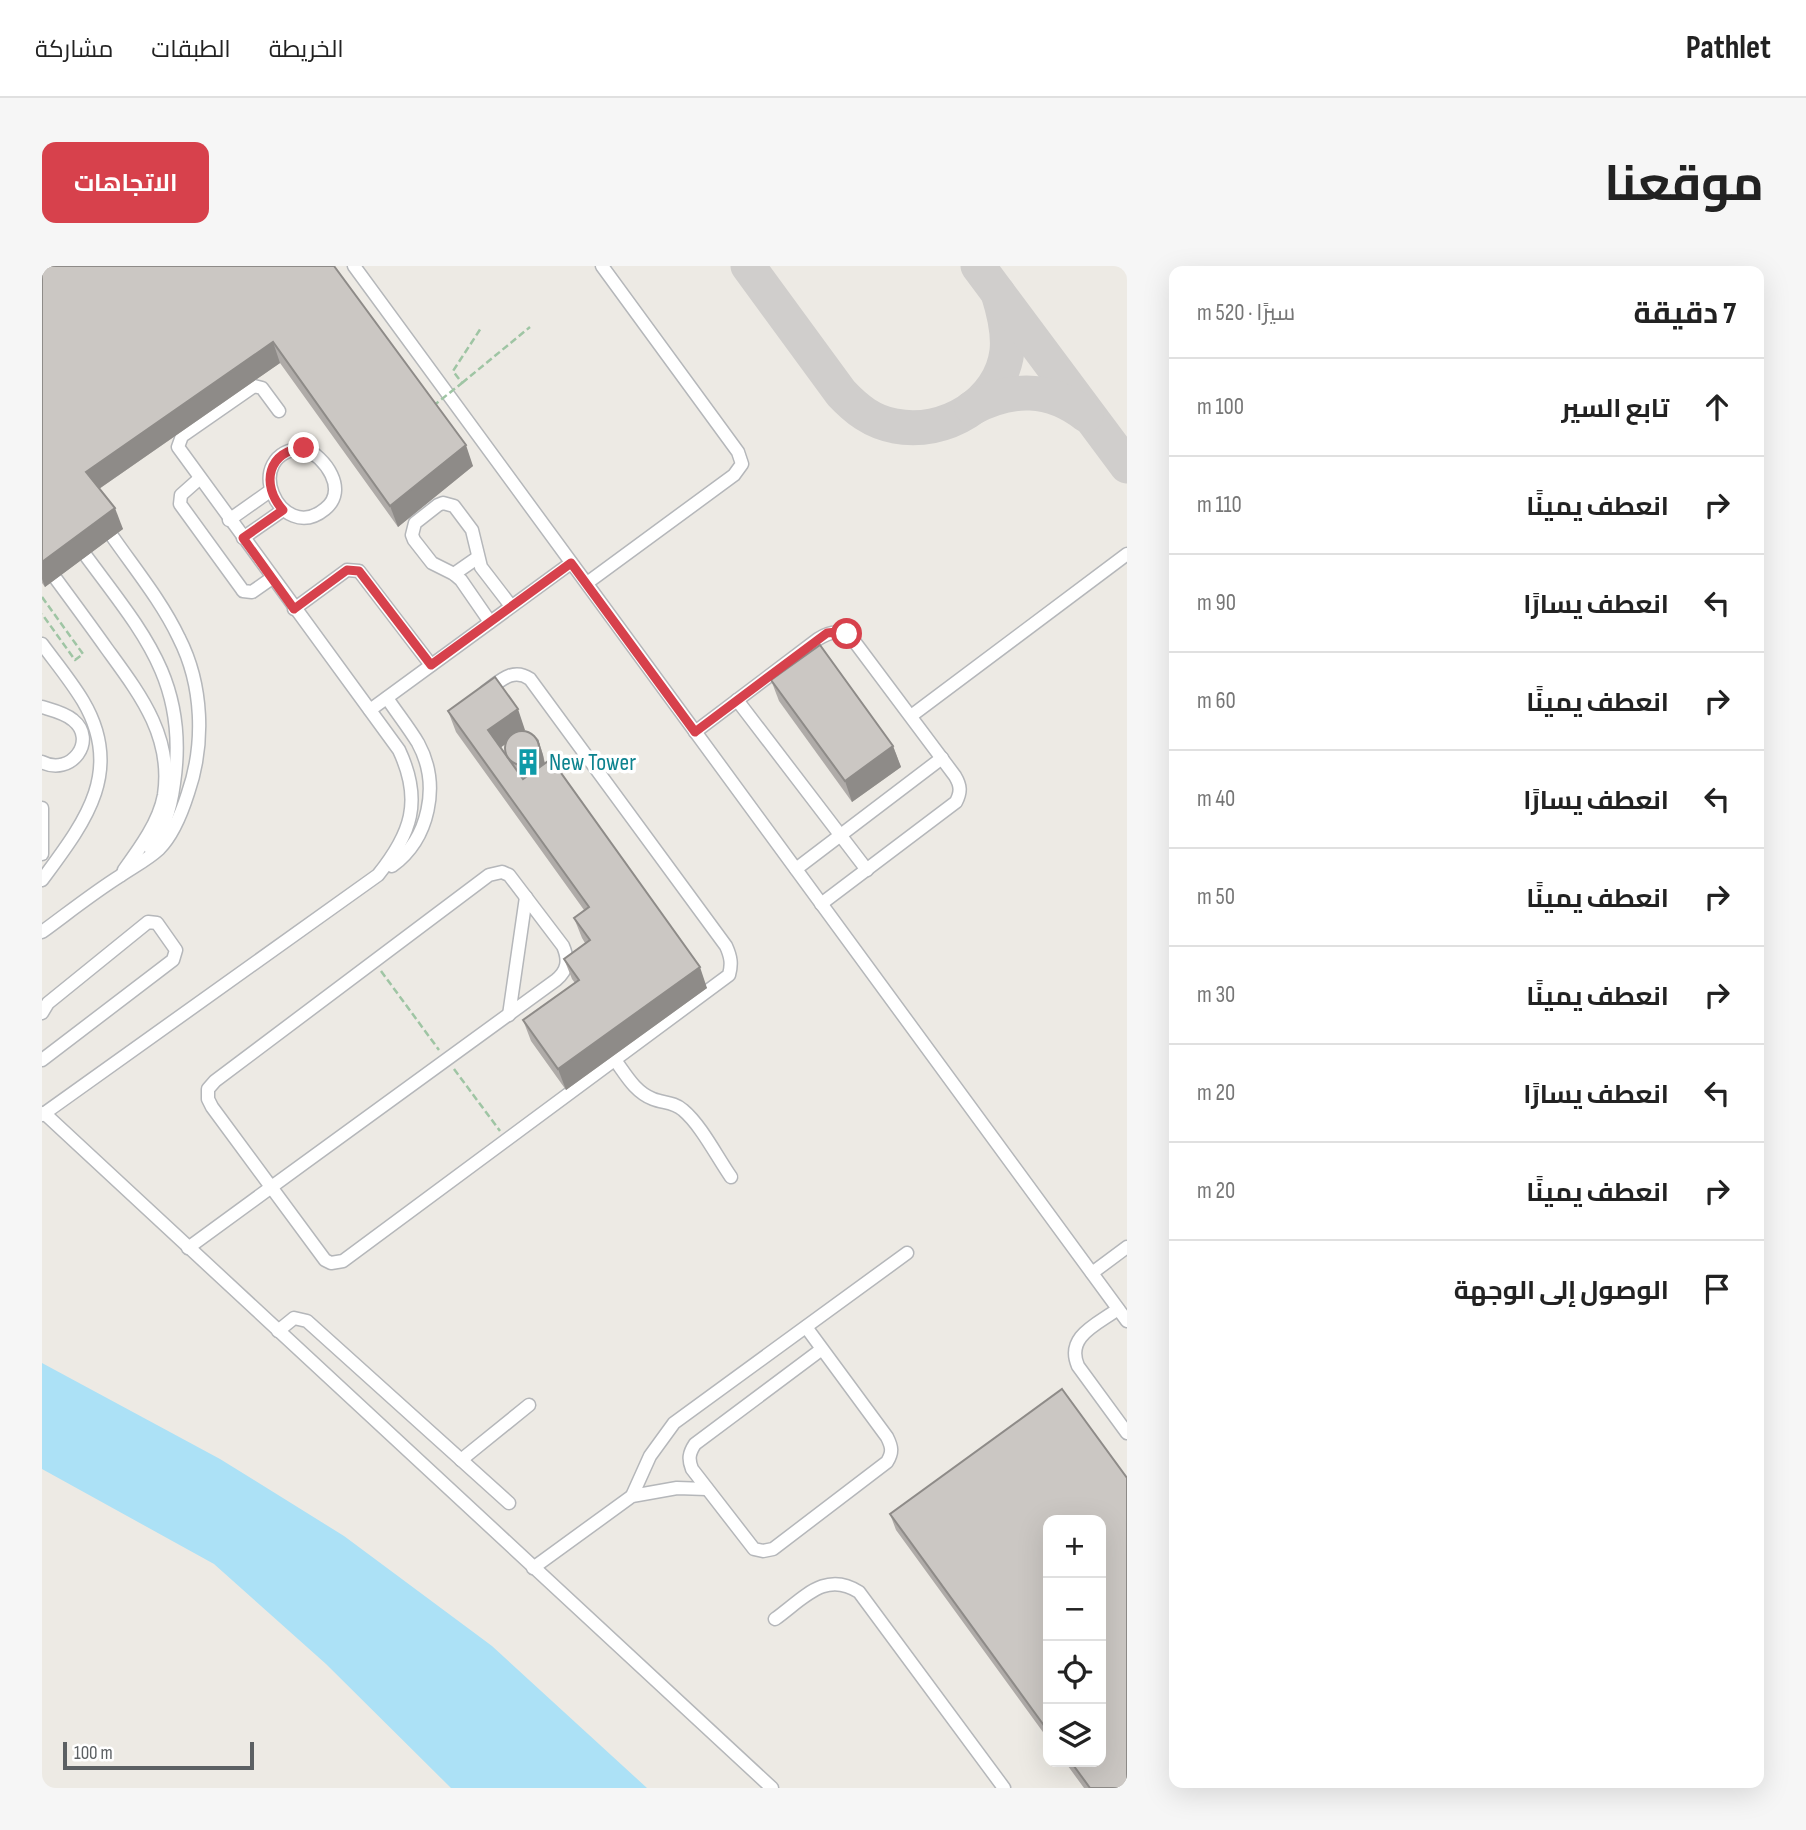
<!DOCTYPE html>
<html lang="ar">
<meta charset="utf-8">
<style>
body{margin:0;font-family:"Sofia Sans Condensed",Cairo,sans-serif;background:#f6f6f6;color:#222;direction:rtl}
.controls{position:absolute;right:21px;bottom:21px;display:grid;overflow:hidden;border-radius:14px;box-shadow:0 7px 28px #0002}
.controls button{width:63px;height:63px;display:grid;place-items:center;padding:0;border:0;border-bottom:2px solid #e0e0e0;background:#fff;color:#222;font:35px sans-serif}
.scale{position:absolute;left:21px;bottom:18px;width:191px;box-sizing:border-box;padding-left:7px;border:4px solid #5c6063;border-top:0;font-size:19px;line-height:24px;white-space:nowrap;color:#5c6063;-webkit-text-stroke:5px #fff;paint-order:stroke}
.stop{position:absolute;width:21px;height:21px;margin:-16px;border:5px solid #d7414c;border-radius:50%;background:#fff}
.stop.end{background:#d7414c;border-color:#fff;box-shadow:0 2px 7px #0008}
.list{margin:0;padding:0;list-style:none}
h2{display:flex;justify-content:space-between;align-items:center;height:91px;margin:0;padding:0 28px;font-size:30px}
h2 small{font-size:23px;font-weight:400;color:#767676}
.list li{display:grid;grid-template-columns:46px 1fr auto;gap:21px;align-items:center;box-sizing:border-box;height:98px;padding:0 28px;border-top:2px solid #e0e0e0}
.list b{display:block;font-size:26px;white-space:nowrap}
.list em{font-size:23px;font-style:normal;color:#767676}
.icon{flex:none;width:38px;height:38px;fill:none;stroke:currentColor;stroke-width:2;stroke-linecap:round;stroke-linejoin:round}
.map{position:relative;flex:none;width:1085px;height:1522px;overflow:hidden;direction:ltr;border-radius:14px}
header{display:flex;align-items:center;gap:42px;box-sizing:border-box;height:98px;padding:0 35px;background:#fff;border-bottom:2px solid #e0e0e0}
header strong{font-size:33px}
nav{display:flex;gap:38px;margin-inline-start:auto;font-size:24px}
.intro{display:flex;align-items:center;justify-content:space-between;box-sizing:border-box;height:168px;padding:0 42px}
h1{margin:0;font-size:49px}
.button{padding:18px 32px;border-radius:14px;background:#d7414c;color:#fff;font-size:24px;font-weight:700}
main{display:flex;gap:42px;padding:0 42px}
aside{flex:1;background:#fff;border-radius:14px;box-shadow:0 7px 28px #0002}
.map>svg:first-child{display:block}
.water{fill:#ace1f6}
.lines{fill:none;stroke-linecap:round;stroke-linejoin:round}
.taxiway{stroke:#d0cecc;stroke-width:35}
.minor-casing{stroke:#b5b7ba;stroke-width:15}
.path{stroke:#9fc5a4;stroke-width:2.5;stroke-dasharray:7 3.5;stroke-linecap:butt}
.minor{stroke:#fff;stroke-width:12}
.path-bridge{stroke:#9fc5a4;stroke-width:2.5;stroke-dasharray:7 3.5;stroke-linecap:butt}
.wall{fill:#afaba8;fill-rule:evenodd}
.shaded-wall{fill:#8e8b88}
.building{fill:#cbc7c3;stroke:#8e8b88;stroke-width:2}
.route{stroke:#d7414c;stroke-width:9}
.labels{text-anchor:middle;stroke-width:7;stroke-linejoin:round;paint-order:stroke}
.culture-label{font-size:24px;fill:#0d838f;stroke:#fff;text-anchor:start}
</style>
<header>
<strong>Pathlet</strong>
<nav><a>الخريطة</a><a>الطبقات</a><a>مشاركة</a></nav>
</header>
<div class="intro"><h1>موقعنا</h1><a class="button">الاتجاهات</a></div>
<main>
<aside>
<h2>7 دقيقة<small>سيرًا · 520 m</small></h2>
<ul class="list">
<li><svg class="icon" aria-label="ahead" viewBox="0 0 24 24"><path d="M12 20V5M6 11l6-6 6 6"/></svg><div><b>تابع السير</b></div><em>100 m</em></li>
<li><svg class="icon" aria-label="right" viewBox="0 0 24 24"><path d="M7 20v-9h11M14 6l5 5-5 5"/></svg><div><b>انعطف يمينًا</b></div><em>110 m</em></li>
<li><svg class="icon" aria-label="left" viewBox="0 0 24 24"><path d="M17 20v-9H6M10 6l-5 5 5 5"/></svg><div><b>انعطف يسارًا</b></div><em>90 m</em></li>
<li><svg class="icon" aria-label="right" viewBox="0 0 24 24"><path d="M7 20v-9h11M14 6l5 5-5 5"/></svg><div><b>انعطف يمينًا</b></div><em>60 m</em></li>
<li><svg class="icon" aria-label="left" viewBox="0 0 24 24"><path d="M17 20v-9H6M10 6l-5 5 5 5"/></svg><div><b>انعطف يسارًا</b></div><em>40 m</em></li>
<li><svg class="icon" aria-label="right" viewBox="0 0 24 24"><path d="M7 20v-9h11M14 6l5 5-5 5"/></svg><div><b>انعطف يمينًا</b></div><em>50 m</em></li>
<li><svg class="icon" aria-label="right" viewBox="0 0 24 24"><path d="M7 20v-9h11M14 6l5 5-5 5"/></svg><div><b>انعطف يمينًا</b></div><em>30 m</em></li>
<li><svg class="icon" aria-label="left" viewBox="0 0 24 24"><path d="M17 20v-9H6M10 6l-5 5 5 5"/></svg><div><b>انعطف يسارًا</b></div><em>20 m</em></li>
<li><svg class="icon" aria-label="right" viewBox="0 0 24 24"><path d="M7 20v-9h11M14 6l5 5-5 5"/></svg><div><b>انعطف يمينًا</b></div><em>20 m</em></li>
<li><svg class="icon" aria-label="arrive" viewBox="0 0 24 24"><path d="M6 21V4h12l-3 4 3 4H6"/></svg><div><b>الوصول إلى الوجهة</b></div></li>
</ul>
</aside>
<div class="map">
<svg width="1085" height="1522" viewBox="0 0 1085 1522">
<rect width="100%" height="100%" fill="#edeae4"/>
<!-- water -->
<polygon class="water" points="0,1097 178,1193 302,1270 450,1380 605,1522 409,1522 284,1398 172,1298 0,1203"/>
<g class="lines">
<!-- taxiway -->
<g class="taxiway">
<path d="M706,0L799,127C814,143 830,156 853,160C902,170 959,137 965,85C967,65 962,46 956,27"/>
<polyline points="936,0 1085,200"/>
<path d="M930,142C970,121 1008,121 1044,149"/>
</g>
<defs>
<g id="minor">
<polyline points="312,0 1085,1055"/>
<path d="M262,182C283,191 307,224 283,243C238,280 196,186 262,182Z"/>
<polyline points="157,213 139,229 138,238 199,322 201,325 210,326 230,312"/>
<polyline points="187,254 228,225"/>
<polyline points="201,272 241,244"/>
<path d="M44,290C100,366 147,416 132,517C129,540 123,564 108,582"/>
<polyline points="412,308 435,292"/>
<path d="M14,313C31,336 48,359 65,383C97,427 131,470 122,529C117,556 98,582 82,604"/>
<polyline points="545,317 692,209 700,198 696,186 560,0"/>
<polyline points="252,343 305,304 317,305 389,399"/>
<polyline points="448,356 419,314 412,308 390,297 372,274 370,269 373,257 396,239 401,237 412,240 430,264 439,301 469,340"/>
<path d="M0,378C14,397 29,415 41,435C83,506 42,557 0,614"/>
<path d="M345,432C355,447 367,462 376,477C399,519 387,573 350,600"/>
<polyline points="695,434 825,604"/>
<path d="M0,441C10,444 23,447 31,454C56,474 29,511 0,496"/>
<polyline points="328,444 529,297"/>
<polyline points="869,450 1085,288"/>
<path d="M653,466L776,373C790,364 800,364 812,375L913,510C919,520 919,526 914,536L779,638"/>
<polyline points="0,542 0,588"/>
<polyline points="754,603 900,492"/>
<path d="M0,666C26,647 51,627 78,610C91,601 105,594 117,583C131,569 140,546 146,527C163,478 161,419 137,372C120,336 93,303 70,270"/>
<polyline points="0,747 6,737 106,656 115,657 134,684 131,694 0,794"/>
<polyline points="467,749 484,631"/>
<path d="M573,794C584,809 593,826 611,833C621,837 632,836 641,844C659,859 675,891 689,911"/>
<polyline points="2,847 730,1522"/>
<path d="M0,849L336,609C369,568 381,535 357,484L136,181L140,170L212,120L220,122L237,145"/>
<path d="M146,982L261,898L514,714C526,704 527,694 521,680L467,609L460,606L447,609L173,815L166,823V833L170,841L283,994L289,997L301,995L687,709C690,698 689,691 684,680L488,413C471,401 458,415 443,426"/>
<polyline points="1050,1007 1085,981"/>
<path d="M1076,1043C1056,1058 1023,1070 1036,1100L1085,1167"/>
<path d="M764,1061L845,1171C850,1181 851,1186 845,1196L731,1283L721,1285L712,1283L650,1203C646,1193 647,1187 653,1178L780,1083"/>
<polyline points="236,1065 252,1052 265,1055 467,1237"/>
<polyline points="419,1194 487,1139"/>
<polyline points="590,1230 608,1190 632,1157 865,987"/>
<polyline points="491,1302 590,1230 635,1222 665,1223"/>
<path d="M733,1353C761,1333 783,1304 817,1326L962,1522"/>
</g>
</defs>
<!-- minor casing -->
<use href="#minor" class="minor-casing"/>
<!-- path -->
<g class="path">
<polyline points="420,117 488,61"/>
<polyline points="0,331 41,388 33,394 0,348"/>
<polyline points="339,705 397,784"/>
<polyline points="412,803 458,865"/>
</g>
<!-- minor -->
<use href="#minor" class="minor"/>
<!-- path-bridge -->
<polyline class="path-bridge" points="391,140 420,117 411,105 439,62"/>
</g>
<!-- wall -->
<g class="wall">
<polygon points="0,0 292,0 431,200 356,261 238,97 57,223 81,263 3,321 0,317"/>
<polygon points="729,414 851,480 859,501 810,536 737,435"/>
<path d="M406,445L483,464L482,465L496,473L501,489L503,497L665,722L524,824L489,775L481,754L533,717L530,713L522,693L543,677L540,672L532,652L542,644L414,466ZM463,478V488L459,481Z"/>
<polygon points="1020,1123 1085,1212 1085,1522 1042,1522 1023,1496 1059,1496 1059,1254 1006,1254 1006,1473 854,1264 848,1248"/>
</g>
<!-- shaded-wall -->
<g class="shaded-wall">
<polygon points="231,76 238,97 51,227 44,206"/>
<polygon points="424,179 431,200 356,261 348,240"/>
<polygon points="73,242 81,263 3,321 0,313 0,296"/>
<polygon points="476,443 483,464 454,485 446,464"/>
<polygon points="496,473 501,489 503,500 493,514 487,498"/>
<polygon points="851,480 859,501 810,536 803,515"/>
<polygon points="658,701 665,722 524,824 516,803"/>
</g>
<!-- building -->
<g class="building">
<polygon points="0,0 292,0 424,179 348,240 231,76 44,206 73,242 0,296"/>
<polygon points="778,379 851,480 803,515 729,414"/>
<polygon points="453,411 476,443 446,464 481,513 509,493 658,701 516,803 481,754 537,714 522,693 548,674 532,652 547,641 406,445"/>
<circle cx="480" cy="482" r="17"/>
<polygon points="1020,1123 1085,1212 1085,1522 1048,1522 1029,1496 1059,1496 1059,1254 1006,1254 1006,1465 848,1248"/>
</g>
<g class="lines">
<!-- route -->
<path class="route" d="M262,182C226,184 218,219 241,244L201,272L252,343L305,304L317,305L389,399L529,297L653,466L785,367L795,366L805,368"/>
</g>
<!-- icons -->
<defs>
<symbol id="building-bare" viewBox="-9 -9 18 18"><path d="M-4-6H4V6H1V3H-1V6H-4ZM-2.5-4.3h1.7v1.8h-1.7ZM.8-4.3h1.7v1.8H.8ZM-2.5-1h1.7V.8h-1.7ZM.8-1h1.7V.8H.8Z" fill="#0f9aa8" stroke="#fff" stroke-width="2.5" paint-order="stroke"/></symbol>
</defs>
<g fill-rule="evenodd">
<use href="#building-bare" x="467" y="477" width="38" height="38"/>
</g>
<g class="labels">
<!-- culture labels -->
<g class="culture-label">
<text x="507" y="504">New Tower</text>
</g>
</g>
</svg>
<div class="controls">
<button>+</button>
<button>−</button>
<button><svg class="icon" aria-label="locate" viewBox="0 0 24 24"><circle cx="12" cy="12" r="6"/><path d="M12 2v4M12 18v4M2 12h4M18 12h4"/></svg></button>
<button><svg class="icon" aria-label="layers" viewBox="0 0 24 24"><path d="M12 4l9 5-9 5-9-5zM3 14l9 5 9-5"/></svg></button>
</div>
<div class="scale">100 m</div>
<div class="stop" style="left:805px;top:368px"></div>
<div class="stop end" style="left:262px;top:182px"></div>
</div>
</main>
